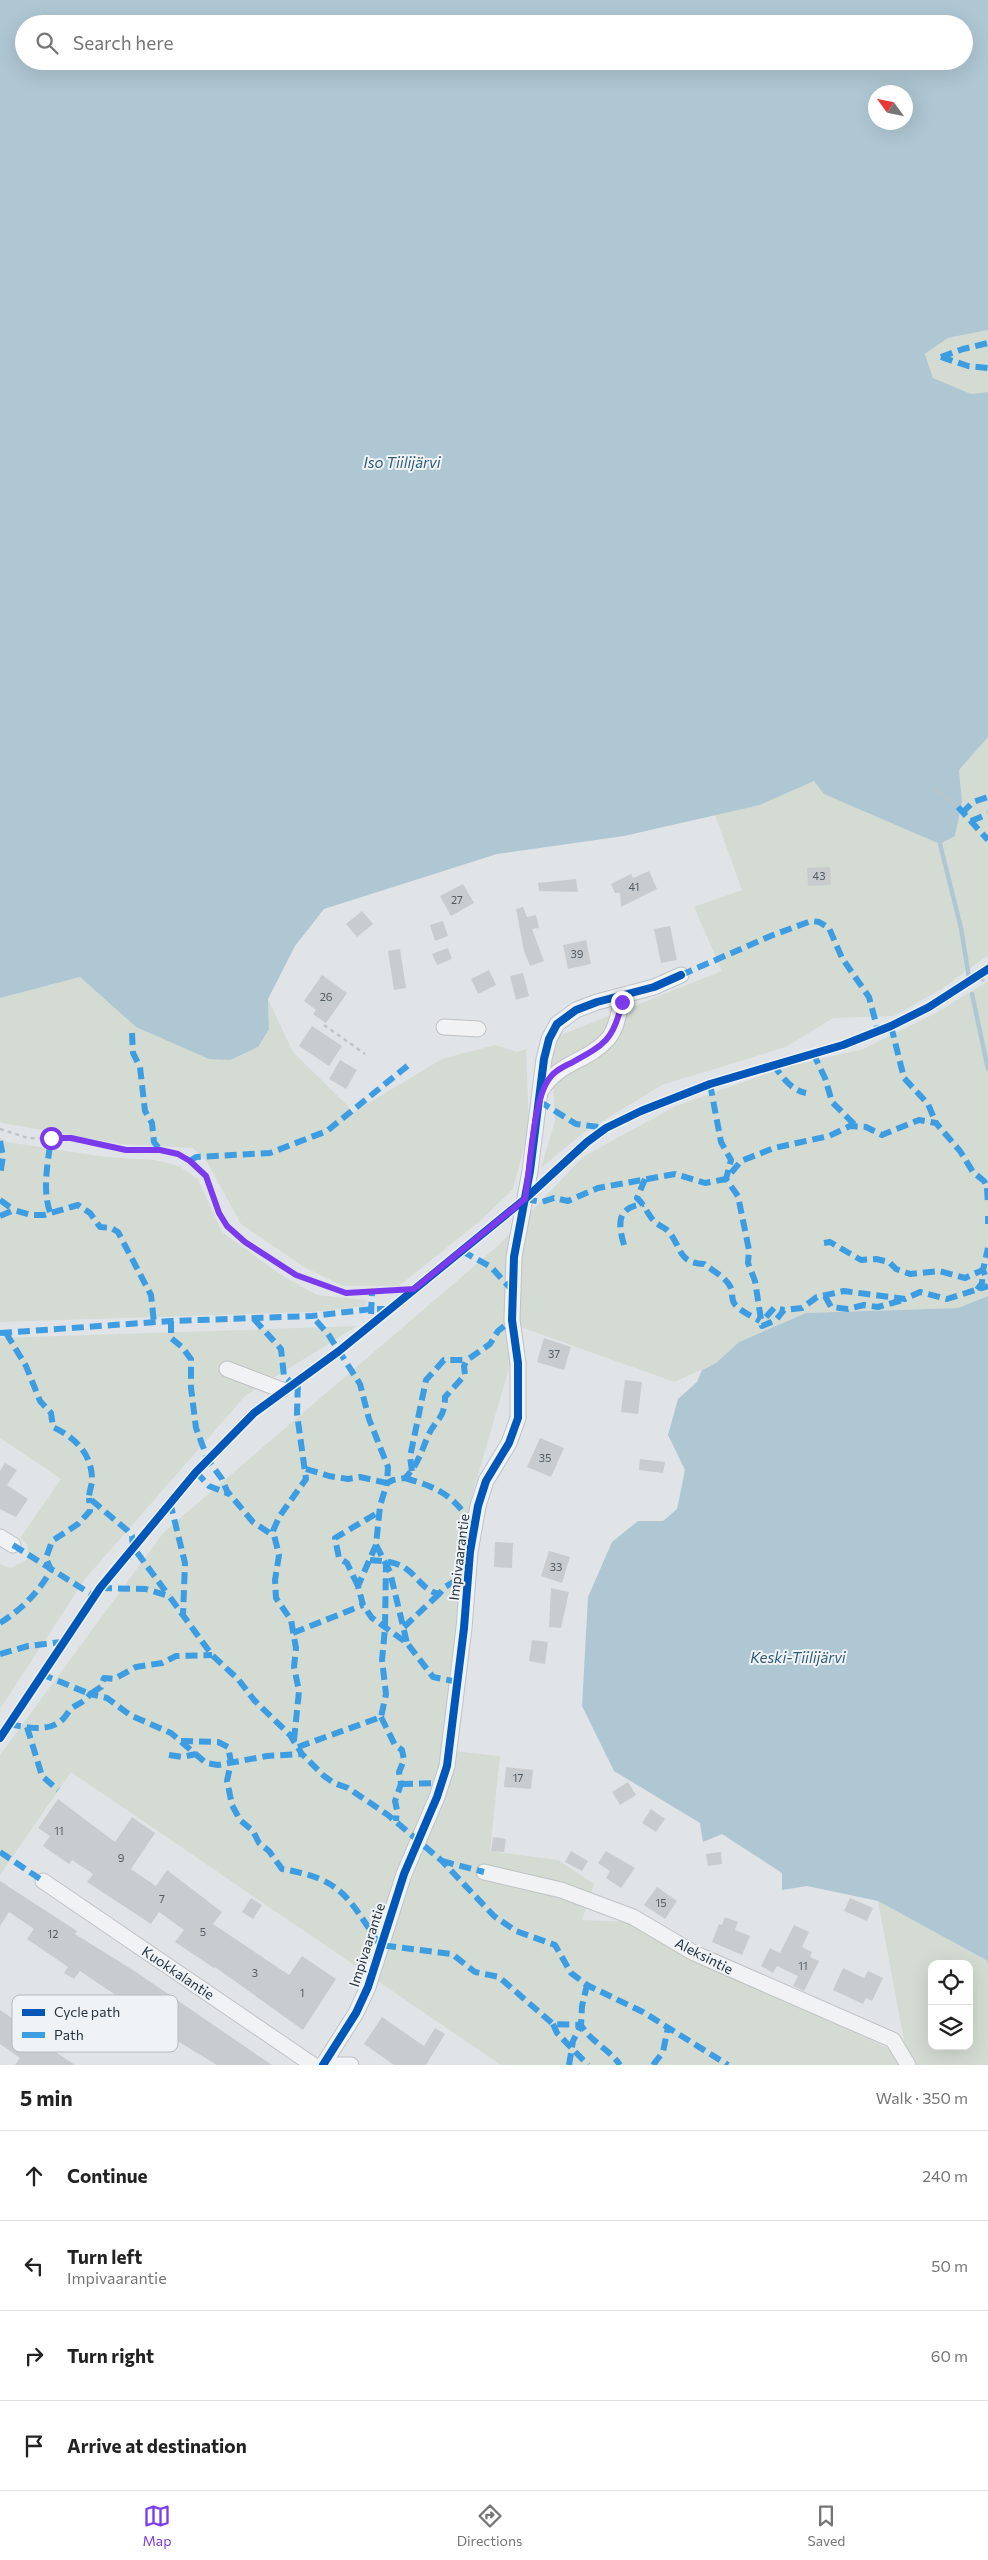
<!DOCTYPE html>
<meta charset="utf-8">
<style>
body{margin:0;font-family:Commissioner,sans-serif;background:#f2f2f2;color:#222}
.controls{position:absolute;right:15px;bottom:15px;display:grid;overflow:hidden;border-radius:10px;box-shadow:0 5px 20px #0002}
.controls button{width:45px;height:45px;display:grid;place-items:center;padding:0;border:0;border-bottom:1px solid #e0e0e0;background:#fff;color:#222;font:25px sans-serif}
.compass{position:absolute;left:868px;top:85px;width:45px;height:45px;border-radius:50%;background:#fff;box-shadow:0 5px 20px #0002;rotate:303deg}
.stop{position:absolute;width:15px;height:15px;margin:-11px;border:4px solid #7c3aed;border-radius:50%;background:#fff}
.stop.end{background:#7c3aed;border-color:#fff;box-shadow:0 1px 5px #0008}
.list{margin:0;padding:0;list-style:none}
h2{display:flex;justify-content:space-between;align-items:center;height:65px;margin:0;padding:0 20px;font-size:21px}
h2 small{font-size:16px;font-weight:400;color:#767676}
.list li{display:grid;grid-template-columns:32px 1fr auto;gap:15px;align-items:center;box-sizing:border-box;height:90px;padding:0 20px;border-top:1px solid #e0e0e0}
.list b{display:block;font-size:19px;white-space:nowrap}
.list p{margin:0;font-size:16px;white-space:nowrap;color:#767676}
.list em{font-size:16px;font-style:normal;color:#767676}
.icon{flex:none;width:28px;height:28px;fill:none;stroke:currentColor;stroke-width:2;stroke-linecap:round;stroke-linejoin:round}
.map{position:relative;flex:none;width:988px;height:2065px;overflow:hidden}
.search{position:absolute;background:#fff;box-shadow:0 5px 20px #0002;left:15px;right:15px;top:15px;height:55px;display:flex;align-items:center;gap:12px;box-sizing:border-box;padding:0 18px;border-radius:28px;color:#767676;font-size:19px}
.sheet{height:425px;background:#fff}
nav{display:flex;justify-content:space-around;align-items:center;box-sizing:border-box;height:70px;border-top:1px solid #e0e0e0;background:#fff;font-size:14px;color:#767676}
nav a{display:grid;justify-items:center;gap:2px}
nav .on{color:#7c3aed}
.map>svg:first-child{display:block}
.green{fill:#d3dbd2;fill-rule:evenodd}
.water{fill:#afc7d3;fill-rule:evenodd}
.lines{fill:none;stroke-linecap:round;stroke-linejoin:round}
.stream{stroke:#afc7d3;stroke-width:4.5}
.building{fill:#c9cccf}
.minor-casing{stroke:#bfc2c5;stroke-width:17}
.path{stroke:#c0c4c7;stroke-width:2.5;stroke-dasharray:4 4;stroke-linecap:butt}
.minor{stroke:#f1f2f3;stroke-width:15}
.quiet{stroke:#3d9de3;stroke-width:6;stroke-dasharray:12 6;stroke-linecap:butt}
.cycleway-casing{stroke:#eff3f6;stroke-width:11}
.cycleway{stroke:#0057b8;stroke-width:8}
.route{stroke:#7c3aed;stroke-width:6}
.labels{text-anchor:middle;stroke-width:4;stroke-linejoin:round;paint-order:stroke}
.number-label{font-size:11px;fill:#505c64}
.street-label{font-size:14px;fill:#273540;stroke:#eff3f6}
.water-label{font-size:15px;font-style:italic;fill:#305c76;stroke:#eff3f6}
.key{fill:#eff3f6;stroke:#b3babf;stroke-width:1}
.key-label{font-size:14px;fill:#273540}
</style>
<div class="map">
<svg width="988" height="2065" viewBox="0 0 988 2065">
<rect width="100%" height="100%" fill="#e1e4e7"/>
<!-- green -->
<g class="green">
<polygon points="988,330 988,392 971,394 933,378 925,354 948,338"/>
<polygon points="988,737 988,955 943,988 894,1016 833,1018 786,1047 662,1085 583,1133 541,1168 555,1121 551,1039 722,971 694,907 742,890 715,815 760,805 814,781 940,844 955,836 962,802 959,770"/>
<polygon points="80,977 136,1027 269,1029 268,999 293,1052 347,1105 352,1113 442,1059 495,1045 517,1052 526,1049 529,1129 513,1189 481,1220 399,1286 343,1286 304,1267 241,1224 207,1162 193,1148 122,1144 2,1123 0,1121 0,998"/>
<path d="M988,981V1296L958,1308L806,1313L739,1342L716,1363L674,1382L521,1327L471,1499L444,1750L500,1756L490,1851L558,1860L594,1884L582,1920L630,1922L695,1959L907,2057L878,1901L986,1960L988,1964V2065H501L71,1772L0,1875V1755L164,1532L500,1244L584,1156L676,1106L786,1067L863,1049L936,1013ZM932,1964H969V2046H932Z"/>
<polygon points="0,1138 7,1142 106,1157 155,1160 179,1166 198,1179 222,1232 281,1275 317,1295 366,1300 365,1306 312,1312 0,1322"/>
<polygon points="357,1326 246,1395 85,1579 0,1709 0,1564 10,1568 27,1560 28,1547 21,1537 61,1479 0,1438 0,1338"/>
</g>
<!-- water -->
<g class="water">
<path d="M0,0H988V330L948,338L925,354L933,378L971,394L988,392V737L959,770L962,802L955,836L940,844L824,794L814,781L760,805L624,836L497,854L324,909L295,946L268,999L269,1029L258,1047L230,1060L209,1059L136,1027L80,977L0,998ZM24,24H964V61H24ZM876,92H906V122H876Z"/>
<polygon points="988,1296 988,1964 986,1960 878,1901 807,1886 782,1890 782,1873 722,1834 703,1842 700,1823 614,1771 582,1706 588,1597 612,1542 638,1521 663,1521 677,1509 685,1470 668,1435 678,1399 697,1382 702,1370 716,1363 739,1342 806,1313 958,1308"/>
</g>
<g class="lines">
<!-- stream -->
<g class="stream">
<polyline points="940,844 961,928 969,978"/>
<polyline points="972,994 988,1069"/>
</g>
</g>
<!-- building -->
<g class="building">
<polygon points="830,867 831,885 808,886 807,868"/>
<polygon points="649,871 657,889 621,907 620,893 615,893 611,884 631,874 633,878"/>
<polygon points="576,879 578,892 539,891 538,883"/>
<polygon points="463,884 474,903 451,916 440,896"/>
<polygon points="523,907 527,917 536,915 539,928 532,929 544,961 530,966 524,951 516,909"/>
<polygon points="362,911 373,924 357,937 346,924"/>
<polygon points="443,921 448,936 435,941 430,925"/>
<polygon points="670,926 677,960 661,963 654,929"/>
<polygon points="586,940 591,964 568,969 563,945"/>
<polygon points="448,948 452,959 437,965 432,954"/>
<polygon points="400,949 406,988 394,990 388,951"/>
<polygon points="489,970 496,985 478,994 471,979"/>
<polygon points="523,973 529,996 516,1000 510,976"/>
<polygon points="322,975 347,993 326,1023 313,1014 316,1010 304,1001"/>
<polygon points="312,1026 342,1046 329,1066 299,1046"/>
<polygon points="340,1060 357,1070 346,1089 329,1079"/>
<polygon points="544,1338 571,1347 564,1370 537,1362"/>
<polygon points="625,1380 642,1382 638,1414 621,1412"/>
<polygon points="540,1438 564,1448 551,1477 527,1467"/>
<polygon points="640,1459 665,1462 663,1473 639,1470"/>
<polygon points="5,1463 17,1470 7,1485 28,1499 16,1517 0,1509 0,1471"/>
<polygon points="495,1542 513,1543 512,1568 494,1567"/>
<polygon points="549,1551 570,1557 562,1583 541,1576"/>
<polygon points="551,1588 569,1592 561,1628 549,1627"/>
<polygon points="532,1640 548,1642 545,1664 529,1661"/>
<polygon points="506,1767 533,1770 531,1789 504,1787"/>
<polygon points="628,1782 636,1795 620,1805 612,1792"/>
<polygon points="58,1799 115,1842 132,1817 155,1833 131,1869 156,1886 167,1870 222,1912 213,1924 289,1975 302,1956 336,1979 303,2030 215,1967 214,1968 175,1942 184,1930 159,1912 151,1924 87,1882 93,1874 72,1860 69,1864 43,1846 50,1836 38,1828"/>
<polygon points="651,1809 665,1819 656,1832 642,1823"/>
<polygon points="493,1837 506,1839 504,1852 491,1851"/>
<polygon points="571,1851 588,1861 582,1871 565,1862"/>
<polygon points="606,1851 635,1868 621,1888 606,1878 610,1871 598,1863"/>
<polygon points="721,1852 722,1864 708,1866 706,1854"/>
<polygon points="0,1881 77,1931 75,1934 136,1972 272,2065 217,2065 161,2031 166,2023 129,1997 126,2002 80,1971 74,1979 64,1973 68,1967 27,1939 34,1929 9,1912 0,1926"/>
<polygon points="657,1887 677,1901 665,1919 644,1905"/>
<polygon points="251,1898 262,1905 253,1919 242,1912"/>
<polygon points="850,1898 873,1908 867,1921 844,1911"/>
<polygon points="725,1917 738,1922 735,1930 750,1936 742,1955 712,1942 719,1924 722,1925"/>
<polygon points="794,1925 809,1932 802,1947 812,1952 810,1957 819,1961 804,1991 793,1986 798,1976 777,1966 773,1973 761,1966 770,1948 780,1953"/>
<polygon points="843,1968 864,1978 868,1971 883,1978 872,2001 866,1998 863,2004 833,1990"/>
<polygon points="0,2010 25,2027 28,2022 47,2035 42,2043 75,2065 15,2065 20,2058 0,2044"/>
<polygon points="382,2017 424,2046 435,2028 445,2034 426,2065 394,2065 364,2044"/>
</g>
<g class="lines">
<defs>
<g id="minor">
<polyline points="444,1027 478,1029"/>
<path d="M541,1091C559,1061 586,1063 608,1039C619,1026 617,1010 625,996"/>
<polyline points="227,1369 282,1390"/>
<polyline points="0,1537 13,1545"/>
<polyline points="484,1872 561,1890 633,1917 694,1953 893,2040 908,2065"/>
<polyline points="43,1881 313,2065"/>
<polyline points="323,2065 356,2013 368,1987 404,1874 437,1797 447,1766 464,1628 470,1552 478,1506 486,1481 509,1443 518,1418 518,1363 512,1320 514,1257 530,1171 544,1059 549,1039 557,1024 576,1010 597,1002 654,987 681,975"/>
<polyline points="329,2065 351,2065"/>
</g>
</defs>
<!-- minor casing -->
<use href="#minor" class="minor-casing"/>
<!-- path -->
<g class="path">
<polyline points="933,788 958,807"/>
<polyline points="965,984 988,979"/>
<polyline points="324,1025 365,1054"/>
<polyline points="0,1129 28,1138 71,1139 126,1150 160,1150 178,1154 190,1161 206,1176 219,1213 227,1226 245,1242 296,1275 347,1293 415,1289"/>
</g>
<!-- minor -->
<use href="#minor" class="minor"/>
<!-- quiet -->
<g class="quiet">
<polyline points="941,357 963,349 988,343"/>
<polyline points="941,357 968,366 988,368"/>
<polyline points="958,807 988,840"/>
<polyline points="962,813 973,802 988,797"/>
<polyline points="971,821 988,814"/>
<polyline points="681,975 773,935 811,921 819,922 829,928 842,958 869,997 878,1031"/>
<polyline points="891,1026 904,1078 928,1104 936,1123"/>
<polyline points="132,1033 133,1053 140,1067 145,1111 152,1123 154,1142 160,1150"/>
<polyline points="813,1053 825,1078 832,1102 856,1126"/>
<path d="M773,1064C782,1077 791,1090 806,1093"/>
<polyline points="710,1084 721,1142 731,1160 726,1179 738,1196 749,1250 748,1263 755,1281 762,1326 776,1320 784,1310 802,1308 817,1297 844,1291 905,1299 920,1292 947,1299 988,1286"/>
<polyline points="539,1101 576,1124 606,1128"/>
<polyline points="0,1141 3,1156 0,1176"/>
<polyline points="190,1161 196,1157 270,1153 327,1131 411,1063"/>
<path d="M645,1179L637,1198C645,1205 648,1216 656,1223C660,1226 666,1228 669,1232C682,1248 678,1263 704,1264C713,1271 726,1277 731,1288C733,1292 731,1298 734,1303C738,1310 753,1317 760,1321"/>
<polyline points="987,1188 988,1205"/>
<polyline points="525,1199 542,1202 554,1198 568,1201 598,1188 675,1174 705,1183 726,1179 741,1161 774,1148 829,1136 850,1126 866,1127 882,1135 919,1120 936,1123 960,1151 973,1172 984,1181 988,1189"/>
<polyline points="0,1200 14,1210"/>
<path d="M50,1212C42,1190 48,1162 51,1138"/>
<polyline points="0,1216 14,1210 31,1215 44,1215 78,1205 90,1213 100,1227 111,1228 118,1232 151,1295 154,1323"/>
<polyline points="988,1216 988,1224"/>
<polyline points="824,1243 830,1242 861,1260 876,1259 889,1262 896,1269 910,1274 939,1271 965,1278 983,1270 982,1283 976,1291"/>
<path d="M624,1245C618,1224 616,1207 644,1204"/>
<polyline points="462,1251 491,1267 512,1290"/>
<polyline points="985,1275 983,1270 988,1248"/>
<polyline points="825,1296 831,1307 848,1309 864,1305 878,1307 903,1300"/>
<polyline points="371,1314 372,1293"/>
<polyline points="766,1317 774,1308 784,1310"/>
<polyline points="254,1319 281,1349 284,1376 292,1383"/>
<polyline points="171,1321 171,1338 182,1347 191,1359 191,1388 196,1428 208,1460 222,1479 227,1491 253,1522 274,1536"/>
<polyline points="0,1333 171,1321 312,1316 372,1309 389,1309"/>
<path d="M6,1333L26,1366L40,1401L51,1413L53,1427C76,1438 93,1455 92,1482C91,1487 89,1493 89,1498L128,1531L132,1536L133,1547L169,1596"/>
<polyline points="306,1469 329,1476 348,1479 360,1477 387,1483 388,1467 369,1419 360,1384 328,1334 312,1316"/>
<polyline points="412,1471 410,1457 426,1380 444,1360 467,1360"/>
<polyline points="196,1472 209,1486 229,1494"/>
<path d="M405,1478C442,1489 452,1495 474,1526"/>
<polyline points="170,1502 185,1563 183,1615"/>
<polyline points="13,1545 94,1596"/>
<polyline points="376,1545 390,1572 407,1643"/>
<path d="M370,1560C381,1561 395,1561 405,1568C418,1576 422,1590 439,1594L445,1587L469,1573"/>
<polyline points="358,1586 347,1563 339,1558 335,1538 379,1512"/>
<polyline points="100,1588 146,1589 169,1596 212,1655 238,1679 254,1700 290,1735 302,1754 324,1776 334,1783 348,1788 388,1815 442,1861 494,1916 516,1931 555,1945 571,1973 587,1985 643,2012 728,2065"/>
<path d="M0,1623C21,1610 39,1592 51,1570L46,1558L52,1541L78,1524L90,1511L89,1498"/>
<polyline points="404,1627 439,1594"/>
<polyline points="293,1633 363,1605"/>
<polyline points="0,1654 28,1646 62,1642"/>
<polyline points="41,1674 90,1694 101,1687 104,1678 114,1679 136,1667 162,1663 176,1656 212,1655"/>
<path d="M458,1682L433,1677L407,1643L372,1618L363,1605L358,1586L376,1545L380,1506L387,1483L393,1480L405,1478C418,1465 421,1452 428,1436C435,1419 445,1420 445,1397L465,1375L464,1366L467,1360L490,1344L498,1331L512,1320"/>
<polyline points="381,1717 395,1745 402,1750 404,1760 399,1772 401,1784 395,1801 397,1810 396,1821"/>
<path d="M9,1724C26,1727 47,1733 62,1720C66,1717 68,1711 72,1708C79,1703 85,1702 90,1694L107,1698L130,1715L171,1733L206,1763L218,1765L267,1756L302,1754"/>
<polyline points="27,1727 42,1776 58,1790"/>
<polyline points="294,1740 299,1691 294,1667 296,1648 291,1620 276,1598 275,1580 279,1555 273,1531 279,1517 306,1479 297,1414 298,1379"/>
<path d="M181,1741L218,1742L228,1747L231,1762L227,1781L232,1805L240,1820L253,1831L259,1843L269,1851L282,1869C343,1879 348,1898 380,1945L452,1954L475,1972L499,1977L553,2024L581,2025C591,2042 609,2049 620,2065"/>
<polyline points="298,1747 381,1717 386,1694 382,1660 385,1628 386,1562"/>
<polyline points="169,1755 182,1757 196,1754"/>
<polyline points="401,1784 442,1783"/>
<polyline points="0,1852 43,1881"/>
<polyline points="442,1861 484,1872"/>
<polyline points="553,2024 557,2033 588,2065"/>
<polyline points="569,2065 573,2041 581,2025 582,2006 587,1985"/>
<polyline points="653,2065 663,2052 668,2027"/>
</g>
<defs>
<g id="cycleway">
<polyline points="0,1738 100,1588 196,1472 254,1413 339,1351 525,1199 587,1142 606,1128 641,1111 710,1084 843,1045 891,1026 929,1007 988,969"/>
<polyline points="323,2065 356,2013 368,1987 404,1874 437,1797 447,1766 464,1628 470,1552 478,1506 486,1481 509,1443 518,1418 518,1363 512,1320 514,1257 530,1171 544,1059 549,1039 557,1024 576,1010 597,1002 654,987 681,975"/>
</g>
</defs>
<!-- cycleway casing -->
<use href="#cycleway" class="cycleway-casing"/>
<!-- cycleway -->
<use href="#cycleway" class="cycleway"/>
</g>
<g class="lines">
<!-- route -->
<path class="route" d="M51,1138H71L126,1150H160L178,1154L190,1161L206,1176L219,1213L227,1226L245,1242L296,1275L346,1293L414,1289L525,1199C530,1170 533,1100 549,1079C554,1071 563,1067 571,1063C604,1045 614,1040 622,1002"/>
</g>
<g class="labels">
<!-- number labels -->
<g class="number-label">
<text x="819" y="880">43</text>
<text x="634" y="891">41</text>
<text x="457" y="904">27</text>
<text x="577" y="958">39</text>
<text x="326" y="1001">26</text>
<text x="554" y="1358">37</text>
<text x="545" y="1462">35</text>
<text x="556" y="1571">33</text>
<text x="518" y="1782">17</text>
<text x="59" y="1835">11</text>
<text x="121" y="1862">9</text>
<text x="162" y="1903">7</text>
<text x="661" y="1907">15</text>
<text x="203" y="1936">5</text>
<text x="53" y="1938">12</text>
<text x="803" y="1970">11</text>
<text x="255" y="1977">3</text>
<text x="302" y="1997">1</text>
</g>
<!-- street labels -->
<g class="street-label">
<text transform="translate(459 1557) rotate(-83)" y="5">Impivaarantie</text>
<text transform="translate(367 1945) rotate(-72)" y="5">Impivaarantie</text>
<text transform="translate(704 1956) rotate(27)" y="5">Aleksintie</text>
<text transform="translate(178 1973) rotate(34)" y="5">Kuokkalantie</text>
</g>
<!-- water labels -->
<g class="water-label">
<text x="402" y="468">Iso Tiilijärvi</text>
<text x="798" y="1663">Keski-Tiilijärvi</text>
</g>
</g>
<!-- legend -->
<rect x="12" y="1995" width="166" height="57" rx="8" class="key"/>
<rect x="22" y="2009" width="23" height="7" fill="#0057b8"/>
<rect x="22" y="2032" width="23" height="6" fill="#3d9de3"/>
<g class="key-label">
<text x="54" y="2017">Cycle path</text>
<text x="54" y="2040">Path</text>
</g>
</svg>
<div class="controls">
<button><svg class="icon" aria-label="locate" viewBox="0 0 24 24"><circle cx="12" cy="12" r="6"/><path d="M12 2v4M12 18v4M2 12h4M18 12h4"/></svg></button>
<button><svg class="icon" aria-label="layers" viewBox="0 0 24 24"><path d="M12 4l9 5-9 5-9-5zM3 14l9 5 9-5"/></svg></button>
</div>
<svg class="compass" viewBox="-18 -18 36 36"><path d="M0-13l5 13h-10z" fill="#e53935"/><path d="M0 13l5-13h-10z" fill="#767676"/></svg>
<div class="stop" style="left:51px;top:1138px"></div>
<div class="stop end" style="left:622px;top:1002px"></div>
<div class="search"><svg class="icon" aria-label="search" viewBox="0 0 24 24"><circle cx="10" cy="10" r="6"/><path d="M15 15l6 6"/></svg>Search here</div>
</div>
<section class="sheet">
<h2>5 min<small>Walk · 350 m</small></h2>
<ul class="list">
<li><svg class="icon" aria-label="ahead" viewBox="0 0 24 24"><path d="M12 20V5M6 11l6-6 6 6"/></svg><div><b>Continue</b></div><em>240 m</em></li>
<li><svg class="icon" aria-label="left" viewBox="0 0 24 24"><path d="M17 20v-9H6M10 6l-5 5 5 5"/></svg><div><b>Turn left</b><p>Impivaarantie</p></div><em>50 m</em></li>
<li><svg class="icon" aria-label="right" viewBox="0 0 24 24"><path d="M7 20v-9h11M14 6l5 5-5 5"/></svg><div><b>Turn right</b></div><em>60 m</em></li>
<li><svg class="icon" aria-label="arrive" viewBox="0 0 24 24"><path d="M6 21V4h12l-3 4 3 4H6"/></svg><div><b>Arrive at destination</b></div></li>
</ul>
</section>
<nav>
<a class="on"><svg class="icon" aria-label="map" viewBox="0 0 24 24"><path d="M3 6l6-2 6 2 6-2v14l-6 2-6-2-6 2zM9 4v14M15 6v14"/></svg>Map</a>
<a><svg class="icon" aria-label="directions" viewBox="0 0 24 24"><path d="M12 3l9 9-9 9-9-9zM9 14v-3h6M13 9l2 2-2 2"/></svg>Directions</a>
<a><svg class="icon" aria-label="saved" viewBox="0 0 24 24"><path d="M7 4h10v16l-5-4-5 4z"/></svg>Saved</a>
</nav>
